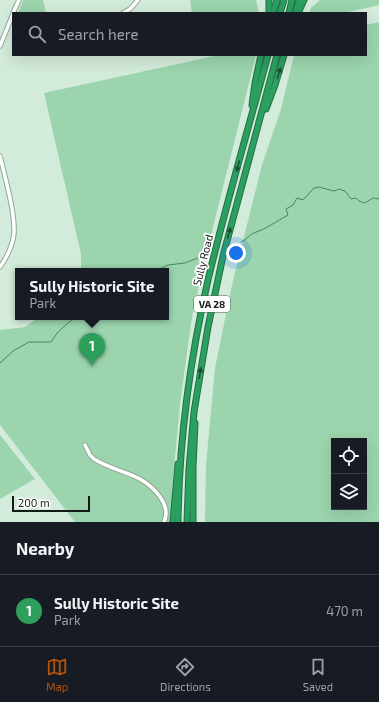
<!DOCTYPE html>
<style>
body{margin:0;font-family:"Exo 2",sans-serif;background:#242831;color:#f1f3f6}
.controls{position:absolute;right:12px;bottom:12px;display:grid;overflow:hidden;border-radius:0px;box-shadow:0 4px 16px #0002}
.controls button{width:36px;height:36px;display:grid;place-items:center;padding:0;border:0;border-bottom:1px solid #363941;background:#171b24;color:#f1f3f6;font:20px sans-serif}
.scale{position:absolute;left:12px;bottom:10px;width:78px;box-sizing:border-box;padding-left:4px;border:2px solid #121b15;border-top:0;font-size:11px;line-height:14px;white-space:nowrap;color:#121b15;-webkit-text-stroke:3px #fff;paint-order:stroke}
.you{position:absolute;left:236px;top:253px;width:14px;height:14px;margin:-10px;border:3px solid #fff;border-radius:50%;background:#1a73e8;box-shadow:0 0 0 6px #1a73e833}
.badge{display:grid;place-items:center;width:26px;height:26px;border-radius:50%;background:#b45309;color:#fff;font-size:13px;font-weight:700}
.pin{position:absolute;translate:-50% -33px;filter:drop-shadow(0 1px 2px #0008)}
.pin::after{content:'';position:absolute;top:21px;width:14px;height:12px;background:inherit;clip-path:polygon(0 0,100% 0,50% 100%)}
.popup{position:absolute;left:15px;top:268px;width:154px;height:52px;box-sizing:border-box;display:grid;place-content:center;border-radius:0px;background:#171b24;filter:drop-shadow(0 1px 3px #0005);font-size:13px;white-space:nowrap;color:#9ea1a6}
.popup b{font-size:15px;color:#f1f3f6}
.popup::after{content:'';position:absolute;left:50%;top:100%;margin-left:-8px;border:8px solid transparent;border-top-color:#171b24}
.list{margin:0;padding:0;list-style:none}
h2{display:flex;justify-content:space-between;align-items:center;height:52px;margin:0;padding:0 16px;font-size:17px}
h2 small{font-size:13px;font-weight:400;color:#9ea1a6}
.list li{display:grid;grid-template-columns:26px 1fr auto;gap:12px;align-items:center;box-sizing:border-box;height:72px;padding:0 16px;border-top:1px solid #363941}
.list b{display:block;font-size:15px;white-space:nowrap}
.list p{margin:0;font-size:13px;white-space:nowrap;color:#9ea1a6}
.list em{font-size:13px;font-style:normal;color:#9ea1a6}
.icon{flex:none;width:22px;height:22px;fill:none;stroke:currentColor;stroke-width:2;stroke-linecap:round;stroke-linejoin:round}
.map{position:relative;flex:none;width:379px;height:522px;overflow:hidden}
.search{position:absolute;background:#171b24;box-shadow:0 4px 16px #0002;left:12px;right:12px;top:12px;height:44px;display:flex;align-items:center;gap:10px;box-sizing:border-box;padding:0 14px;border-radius:0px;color:#9ea1a6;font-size:15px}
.sheet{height:124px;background:#171b24}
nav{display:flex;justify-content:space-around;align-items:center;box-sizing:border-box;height:56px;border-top:1px solid #363941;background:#171b24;font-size:11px;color:#9ea1a6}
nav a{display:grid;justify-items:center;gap:2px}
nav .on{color:#b45309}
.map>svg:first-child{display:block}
.green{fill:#9bd4ad;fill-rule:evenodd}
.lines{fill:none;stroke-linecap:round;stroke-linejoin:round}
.stream{stroke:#49855e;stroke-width:1}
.minor-casing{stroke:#90a797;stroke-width:5.5}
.highway-casing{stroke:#227145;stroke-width:7}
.minor{stroke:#fff;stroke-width:3.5}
.highway{stroke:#2b9f5f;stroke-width:5}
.oneway{fill:#1c5033}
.labels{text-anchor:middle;stroke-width:3.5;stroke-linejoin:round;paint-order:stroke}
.shield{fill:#fff;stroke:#595f5b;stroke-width:1}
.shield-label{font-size:10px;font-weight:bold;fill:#121b15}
.street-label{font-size:11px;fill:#121b15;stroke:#fff}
</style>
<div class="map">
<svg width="379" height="522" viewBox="0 0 379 522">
<rect width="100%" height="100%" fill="#d3ebda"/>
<!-- green -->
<g class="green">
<polygon points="23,0 43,0 46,13 18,13"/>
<polygon points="190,0 256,0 259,13 192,13"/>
<polygon points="320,0 379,0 379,5 344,13 309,13 311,8"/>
<path d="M379,22V522H205L206,465L215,368L232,285L262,165L281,109L294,55H366V25ZM334,441H364V507H334Z"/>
<polygon points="219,55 256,55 206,255 192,317 180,404 172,489 171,522 75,522 0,425 0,330 25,327 39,317 166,317 166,271 81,271 81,254 44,93"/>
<polygon points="0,435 35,479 0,499"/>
</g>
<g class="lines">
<!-- stream -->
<g class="stream">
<path d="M241,242C246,240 251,234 254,233C266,229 277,221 288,215L286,209L293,205L297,198L303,200L314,188L319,187L334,191L339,189L345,191L351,199L356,198L359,201L365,203L373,198L379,199"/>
<polyline points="235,245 237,244"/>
<polyline points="156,271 168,265 185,263 205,255"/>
<polyline points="0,363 13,351 29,342 51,342 58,332 75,317"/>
</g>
<defs>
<g id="minor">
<polyline points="13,13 19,0"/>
<polyline points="123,13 130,9 138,0"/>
<polyline points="0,46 13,14"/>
<path d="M0,156C5,178 15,211 14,233C13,245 7,257 0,267"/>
<path d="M85,445L90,455L94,459C108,468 125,471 140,479C154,487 172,505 164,522"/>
</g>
<g id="highway">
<polyline points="269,0 269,13"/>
<polyline points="296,10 299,0"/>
<polyline points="273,13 277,0"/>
<polyline points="280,13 284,0"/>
<polyline points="289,13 292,0"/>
<polyline points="298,13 304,0"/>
<polyline points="252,105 255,83 261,55"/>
<polyline points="266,109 275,85 284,55"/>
<polyline points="173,522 178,464"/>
<path d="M178,522C179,441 190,359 208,280C226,204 248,130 268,55"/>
<polyline points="187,522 189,469 194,412 208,327 223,256 277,55"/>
<polyline points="193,522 193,467 195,423"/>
</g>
</defs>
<!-- minor casing -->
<use href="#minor" class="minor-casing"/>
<!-- highway casing -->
<use href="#highway" class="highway-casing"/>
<!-- minor -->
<use href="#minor" class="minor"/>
<!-- highway -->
<use href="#highway" class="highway"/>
</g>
<!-- one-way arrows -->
<defs><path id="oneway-solid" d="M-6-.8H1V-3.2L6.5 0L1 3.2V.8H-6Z"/></defs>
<g class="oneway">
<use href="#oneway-solid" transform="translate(279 73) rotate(-73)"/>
<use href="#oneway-solid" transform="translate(238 166) rotate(105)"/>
<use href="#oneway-solid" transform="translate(229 233) rotate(-75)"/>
<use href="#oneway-solid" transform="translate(200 373) rotate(-81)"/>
</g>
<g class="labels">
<!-- shield labels -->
<rect class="shield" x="194" y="296" width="36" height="16" rx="3"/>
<g class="shield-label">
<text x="212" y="308">VA 28</text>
</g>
<!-- street labels -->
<g class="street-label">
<text transform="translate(203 260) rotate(-76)" y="4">Sully Road</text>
</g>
</g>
</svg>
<div class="controls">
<button><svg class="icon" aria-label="locate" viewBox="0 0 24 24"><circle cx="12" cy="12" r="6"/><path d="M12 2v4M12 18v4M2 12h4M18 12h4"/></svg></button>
<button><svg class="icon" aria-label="layers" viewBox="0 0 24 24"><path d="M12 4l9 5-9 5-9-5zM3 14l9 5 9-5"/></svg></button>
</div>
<div class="scale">200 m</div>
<div class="you"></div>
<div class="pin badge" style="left:92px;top:366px;background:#2e9e5b">1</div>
<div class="popup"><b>Sully Historic Site</b>Park</div>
<div class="search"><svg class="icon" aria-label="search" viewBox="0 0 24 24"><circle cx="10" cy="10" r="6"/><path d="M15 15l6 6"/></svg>Search here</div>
</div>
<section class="sheet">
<h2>Nearby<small></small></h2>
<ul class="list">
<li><span class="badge" style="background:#2e9e5b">1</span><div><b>Sully Historic Site</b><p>Park</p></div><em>470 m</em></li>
</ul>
</section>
<nav>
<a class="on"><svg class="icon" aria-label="map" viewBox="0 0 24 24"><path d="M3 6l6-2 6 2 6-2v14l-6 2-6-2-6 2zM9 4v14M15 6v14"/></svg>Map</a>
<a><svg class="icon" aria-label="directions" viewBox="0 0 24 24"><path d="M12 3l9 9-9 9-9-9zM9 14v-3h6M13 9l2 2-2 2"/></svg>Directions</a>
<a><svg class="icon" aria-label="saved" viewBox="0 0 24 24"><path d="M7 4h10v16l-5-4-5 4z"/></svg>Saved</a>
</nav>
